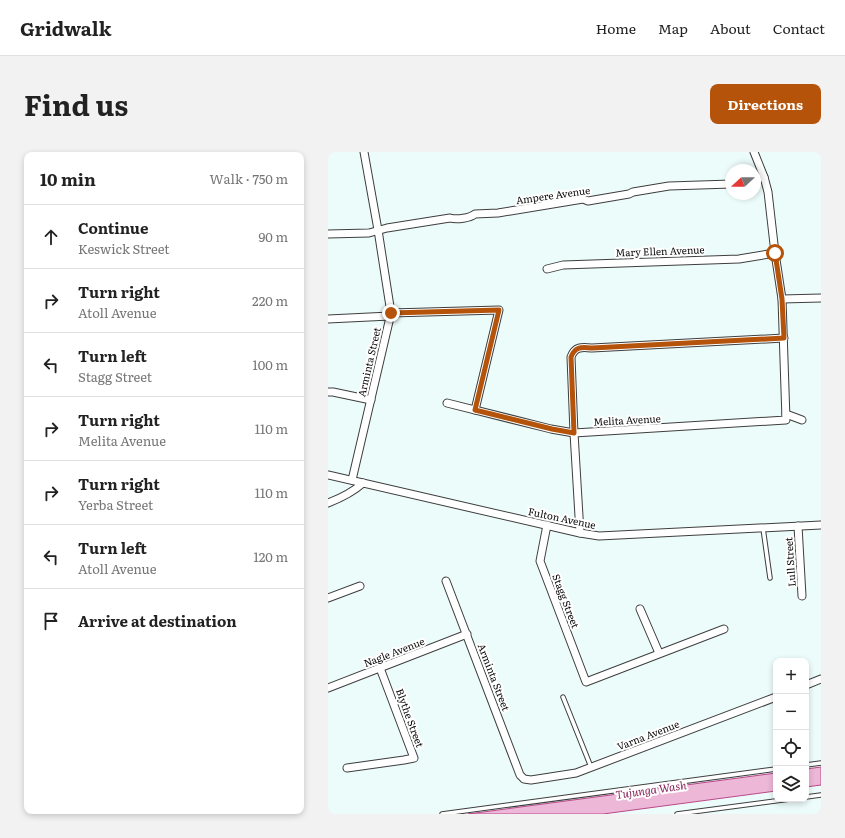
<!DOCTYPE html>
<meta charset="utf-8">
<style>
body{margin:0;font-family:Literata,serif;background:#f2f2f2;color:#222}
.controls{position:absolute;right:12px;bottom:12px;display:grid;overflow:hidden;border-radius:8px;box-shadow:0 2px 6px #0003}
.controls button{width:36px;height:36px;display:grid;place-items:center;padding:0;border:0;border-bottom:1px solid #e0e0e0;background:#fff;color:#222;font:20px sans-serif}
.compass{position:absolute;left:397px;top:12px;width:36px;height:36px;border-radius:50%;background:#fff;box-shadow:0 2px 6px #0003;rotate:249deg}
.stop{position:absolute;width:12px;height:12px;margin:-9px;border:3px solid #b45309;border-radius:50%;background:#fff}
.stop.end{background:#b45309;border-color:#fff;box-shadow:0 1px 4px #0008}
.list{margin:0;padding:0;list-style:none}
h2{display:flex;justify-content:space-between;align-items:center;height:52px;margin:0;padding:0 16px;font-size:17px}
h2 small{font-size:13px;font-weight:400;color:#767676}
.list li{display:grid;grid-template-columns:26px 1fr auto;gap:12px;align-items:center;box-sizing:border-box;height:64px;padding:0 16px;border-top:1px solid #e0e0e0}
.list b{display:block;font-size:15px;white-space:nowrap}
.list p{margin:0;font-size:13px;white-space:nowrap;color:#767676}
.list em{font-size:13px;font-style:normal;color:#767676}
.icon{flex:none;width:22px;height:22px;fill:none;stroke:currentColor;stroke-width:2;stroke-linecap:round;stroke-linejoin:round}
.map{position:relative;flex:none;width:493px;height:662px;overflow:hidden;border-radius:8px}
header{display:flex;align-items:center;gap:24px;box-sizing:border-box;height:56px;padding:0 20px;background:#fff;border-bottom:1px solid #e0e0e0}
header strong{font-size:19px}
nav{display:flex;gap:22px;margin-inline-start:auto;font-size:14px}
.intro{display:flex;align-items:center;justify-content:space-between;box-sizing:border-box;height:96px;padding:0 24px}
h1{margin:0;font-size:28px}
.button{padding:10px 18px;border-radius:8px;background:#b45309;color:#fff;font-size:14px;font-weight:700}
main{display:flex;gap:24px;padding:0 24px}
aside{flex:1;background:#fff;border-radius:8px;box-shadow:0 2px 6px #0003}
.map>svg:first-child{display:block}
.water{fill:#edb7d7;stroke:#ba4889}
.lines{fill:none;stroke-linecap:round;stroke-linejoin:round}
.lane-casing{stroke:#3e3e3e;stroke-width:5.5}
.street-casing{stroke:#3e3e3e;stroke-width:9}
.lane{stroke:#fff;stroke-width:3.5}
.street{stroke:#fff;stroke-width:7}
.route{stroke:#b45309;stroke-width:5}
.labels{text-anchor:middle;stroke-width:4;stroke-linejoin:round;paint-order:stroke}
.street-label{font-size:10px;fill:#0b0b0b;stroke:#fff}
.water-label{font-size:11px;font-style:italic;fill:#8b265c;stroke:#fff}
</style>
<header>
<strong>Gridwalk</strong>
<nav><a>Home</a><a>Map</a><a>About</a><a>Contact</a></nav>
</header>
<div class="intro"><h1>Find us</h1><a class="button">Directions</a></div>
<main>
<aside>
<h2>10 min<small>Walk · 750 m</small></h2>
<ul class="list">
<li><svg class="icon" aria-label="ahead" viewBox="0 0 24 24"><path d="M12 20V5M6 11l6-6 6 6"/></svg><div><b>Continue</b><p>Keswick Street</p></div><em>90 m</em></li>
<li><svg class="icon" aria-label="right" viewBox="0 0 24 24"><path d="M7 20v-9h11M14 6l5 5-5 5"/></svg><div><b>Turn right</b><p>Atoll Avenue</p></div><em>220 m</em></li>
<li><svg class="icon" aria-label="left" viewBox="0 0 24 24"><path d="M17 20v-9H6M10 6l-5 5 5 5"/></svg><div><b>Turn left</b><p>Stagg Street</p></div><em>100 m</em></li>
<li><svg class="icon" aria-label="right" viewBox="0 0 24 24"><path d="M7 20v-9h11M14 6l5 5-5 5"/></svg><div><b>Turn right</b><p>Melita Avenue</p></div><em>110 m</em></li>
<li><svg class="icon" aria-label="right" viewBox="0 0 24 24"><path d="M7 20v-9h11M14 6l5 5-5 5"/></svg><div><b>Turn right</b><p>Yerba Street</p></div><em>110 m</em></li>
<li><svg class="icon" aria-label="left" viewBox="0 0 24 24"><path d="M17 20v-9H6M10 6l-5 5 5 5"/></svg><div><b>Turn left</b><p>Atoll Avenue</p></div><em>120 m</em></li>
<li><svg class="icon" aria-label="arrive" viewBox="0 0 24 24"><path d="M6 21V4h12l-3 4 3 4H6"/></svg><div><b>Arrive at destination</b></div></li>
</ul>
</aside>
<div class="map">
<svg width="493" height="662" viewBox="0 0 493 662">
<rect width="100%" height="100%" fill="#ecfcfa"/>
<!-- water -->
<g class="water">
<polygon points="493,615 493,633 478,635 478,617"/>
<polygon points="448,621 448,639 275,662 140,662"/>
</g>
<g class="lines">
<defs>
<g id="lane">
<polyline points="435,376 442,426"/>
<polyline points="235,545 263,615"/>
<polyline points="478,613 493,611"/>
<polyline points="478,645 493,643"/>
<polyline points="114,662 448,617"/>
<polyline points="349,662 462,647"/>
</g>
<g id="street">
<polyline points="427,27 436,25"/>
<path d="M0,82L41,81L59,76L122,66C129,68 142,66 147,62L170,61L255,47L260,49L301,42L305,40L341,34L403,32"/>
<polyline points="219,117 235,113 411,107 447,101"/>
<polyline points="454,147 493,146"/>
<polyline points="63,161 171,158 147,258"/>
<polyline points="0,167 62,164"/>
<polyline points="0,240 5,240 43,248"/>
<polyline points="119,251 223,277 246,281 458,268 454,147 447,101 440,40 436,25 426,0"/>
<polyline points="458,262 474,268"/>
<polyline points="0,323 252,381 271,384 493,373"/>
<polyline points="24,328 63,161 50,78 36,0"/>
<path d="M0,351C13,346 25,340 35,331"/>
<polyline points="219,373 212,409 258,530 396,477"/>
<polyline points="470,374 474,444"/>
<path d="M252,381L246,281L243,205C247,194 254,195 264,196L456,186"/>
<polyline points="118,429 192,623 196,627 203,628 248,621 448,545"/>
<polyline points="0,446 32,434"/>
<polyline points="312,457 331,501"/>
<polyline points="478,533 493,527"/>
<polyline points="0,536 139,482"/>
<polyline points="19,616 76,608 86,606 52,516"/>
</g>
</defs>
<!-- lane casing -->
<use href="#lane" class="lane-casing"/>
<!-- street casing -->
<use href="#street" class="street-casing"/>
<!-- lane -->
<use href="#lane" class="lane"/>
<!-- street -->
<use href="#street" class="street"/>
</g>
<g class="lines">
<!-- route -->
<path class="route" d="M63,161L171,158L147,258L224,277L246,281L243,205C247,194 254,195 264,196L456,186L454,147L447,101"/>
</g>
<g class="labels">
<!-- street labels -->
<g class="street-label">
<text transform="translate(225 43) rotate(-8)" y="4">Ampere Avenue</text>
<text transform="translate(332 99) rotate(-2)" y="4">Mary Ellen Avenue</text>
<text transform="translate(41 210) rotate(-77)" y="4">Arminta Street</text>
<text transform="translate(299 268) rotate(-3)" y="4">Melita Avenue</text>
<text transform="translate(234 366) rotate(12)" y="4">Fulton Avenue</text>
<text transform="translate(462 410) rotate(-94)" y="4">Lull Street</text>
<text transform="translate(238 449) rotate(69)" y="4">Stagg Street</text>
<text transform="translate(66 500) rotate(-21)" y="4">Nagle Avenue</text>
<text transform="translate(166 525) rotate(69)" y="4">Arminta Street</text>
<text transform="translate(82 566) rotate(70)" y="4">Blythe Street</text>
<text transform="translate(320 583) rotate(-21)" y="4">Varna Avenue</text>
</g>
<!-- water labels -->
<g class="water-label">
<text transform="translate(323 638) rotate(-8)" y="4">Tujunga Wash</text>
</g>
</g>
</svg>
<div class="controls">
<button>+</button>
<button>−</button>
<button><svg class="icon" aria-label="locate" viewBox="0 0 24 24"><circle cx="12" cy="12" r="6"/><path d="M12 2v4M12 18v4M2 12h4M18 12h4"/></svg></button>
<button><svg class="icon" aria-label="layers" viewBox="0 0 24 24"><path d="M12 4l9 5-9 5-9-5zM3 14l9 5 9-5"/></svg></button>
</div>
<svg class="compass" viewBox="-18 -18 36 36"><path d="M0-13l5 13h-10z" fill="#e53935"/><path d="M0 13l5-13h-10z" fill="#767676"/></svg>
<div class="stop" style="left:447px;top:101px"></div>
<div class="stop end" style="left:63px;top:161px"></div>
</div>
</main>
